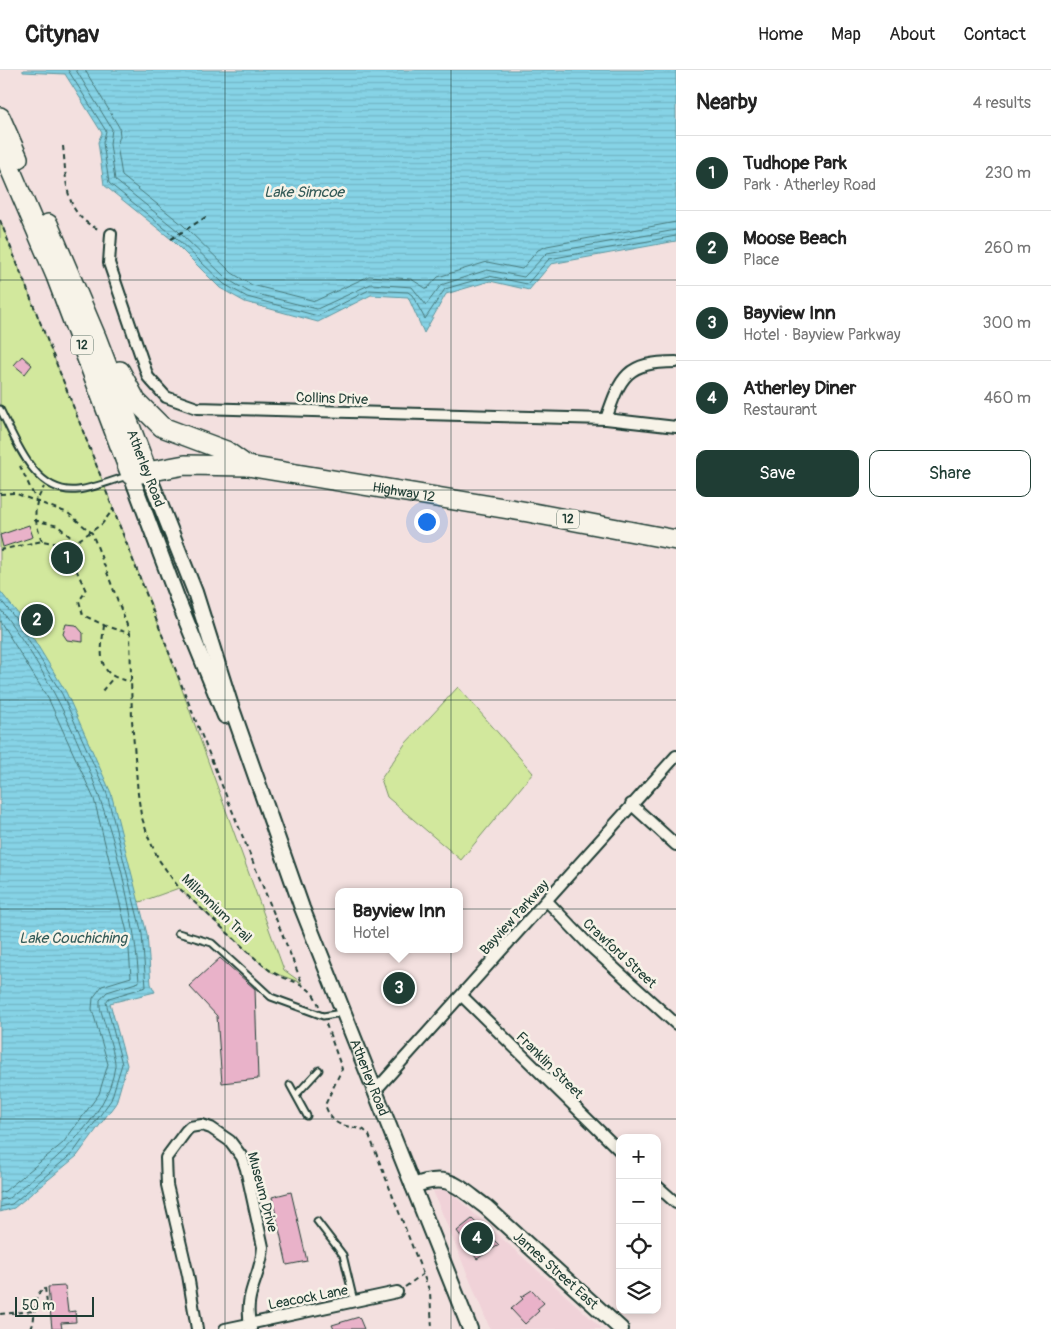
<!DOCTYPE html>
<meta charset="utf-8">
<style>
body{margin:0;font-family:Pangolin,sans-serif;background:#f6f6f6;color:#222}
.controls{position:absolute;right:15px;bottom:15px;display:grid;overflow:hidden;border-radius:10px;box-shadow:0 2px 8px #0003}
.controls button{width:45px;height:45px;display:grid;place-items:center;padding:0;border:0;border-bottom:1px solid #e0e0e0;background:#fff;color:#222;font:25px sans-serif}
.scale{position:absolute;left:15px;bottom:12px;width:79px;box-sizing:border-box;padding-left:5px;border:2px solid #1f3d34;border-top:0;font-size:14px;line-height:18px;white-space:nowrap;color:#1f3d34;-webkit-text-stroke:4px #f7f3e8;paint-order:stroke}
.you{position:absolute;left:426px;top:451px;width:18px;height:18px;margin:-12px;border:4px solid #fff;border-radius:50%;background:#1a73e8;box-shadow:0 0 0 8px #1a73e833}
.badge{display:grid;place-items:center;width:32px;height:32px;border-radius:50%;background:#1f3d34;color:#fff;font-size:16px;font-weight:700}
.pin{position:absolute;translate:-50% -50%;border:2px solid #fff;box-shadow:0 1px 5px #0006}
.popup{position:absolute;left:335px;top:818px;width:128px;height:65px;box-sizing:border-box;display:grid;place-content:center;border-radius:10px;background:#fff;filter:drop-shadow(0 1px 4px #0005);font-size:16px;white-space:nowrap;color:#767676}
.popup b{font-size:19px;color:#222}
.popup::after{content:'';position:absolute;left:50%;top:100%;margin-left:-10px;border:10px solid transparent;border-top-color:#fff}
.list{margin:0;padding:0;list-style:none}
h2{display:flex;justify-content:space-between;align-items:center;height:65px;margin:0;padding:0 20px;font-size:21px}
h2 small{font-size:16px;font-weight:400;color:#767676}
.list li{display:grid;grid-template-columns:32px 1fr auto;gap:15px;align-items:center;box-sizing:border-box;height:75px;padding:0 20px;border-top:1px solid #e0e0e0}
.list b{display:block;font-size:19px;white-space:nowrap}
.list p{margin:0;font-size:16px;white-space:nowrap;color:#767676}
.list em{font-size:16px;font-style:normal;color:#767676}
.actions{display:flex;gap:10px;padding:15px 20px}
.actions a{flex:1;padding:11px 0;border:1px solid #1f3d34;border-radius:10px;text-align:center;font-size:18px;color:#1f3d34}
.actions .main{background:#1f3d34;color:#fff}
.icon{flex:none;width:28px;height:28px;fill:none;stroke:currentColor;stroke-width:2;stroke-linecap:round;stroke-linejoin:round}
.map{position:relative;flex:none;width:676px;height:1259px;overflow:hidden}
header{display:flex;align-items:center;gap:30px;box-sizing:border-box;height:70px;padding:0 25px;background:#fff;border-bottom:1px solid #e0e0e0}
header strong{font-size:24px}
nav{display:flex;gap:28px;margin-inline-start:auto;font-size:18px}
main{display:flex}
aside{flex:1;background:#fff}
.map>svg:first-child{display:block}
.built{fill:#f0d2d8}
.park{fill:#d2e89d;stroke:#789268}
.water{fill:url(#water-rules);stroke:#5d979f}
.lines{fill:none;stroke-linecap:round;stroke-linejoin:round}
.shore{stroke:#48797b;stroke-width:1}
.building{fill:#e9b2c9;stroke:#1f3d34}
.lane-casing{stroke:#1f3d34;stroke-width:9}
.street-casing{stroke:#1f3d34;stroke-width:14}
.secondary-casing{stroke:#1f3d34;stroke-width:18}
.highway-casing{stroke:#1f3d34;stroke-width:22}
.path{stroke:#1f3d34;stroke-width:2;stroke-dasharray:5 4;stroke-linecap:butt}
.lane{stroke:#f7f3e8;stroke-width:5}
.street{stroke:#f7f3e8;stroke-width:10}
.secondary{stroke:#f7f3e8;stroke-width:14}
.highway{stroke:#f7f3e8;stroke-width:19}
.grid{fill:none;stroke:#1f3d34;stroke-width:1;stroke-opacity:0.55}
.labels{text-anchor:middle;stroke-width:5;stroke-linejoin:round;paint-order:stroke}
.shield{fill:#f7f3e8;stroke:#60746a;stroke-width:1}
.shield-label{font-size:12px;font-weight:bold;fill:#1f3d34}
.street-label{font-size:14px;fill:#1f3d34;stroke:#f7f3e8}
.water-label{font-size:15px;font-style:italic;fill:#345b58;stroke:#f7f3e8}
</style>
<header>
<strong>Citynav</strong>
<nav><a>Home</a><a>Map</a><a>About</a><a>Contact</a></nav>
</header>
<main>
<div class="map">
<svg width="676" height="1259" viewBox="0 0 676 1259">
<defs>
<pattern id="water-rules" width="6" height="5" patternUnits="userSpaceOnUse" patternTransform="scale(1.25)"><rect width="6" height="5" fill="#86d3e6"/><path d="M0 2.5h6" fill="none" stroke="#73b6c6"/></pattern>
</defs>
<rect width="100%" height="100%" fill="#f3e0df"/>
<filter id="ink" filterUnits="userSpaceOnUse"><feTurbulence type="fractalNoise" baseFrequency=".02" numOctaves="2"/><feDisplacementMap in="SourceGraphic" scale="10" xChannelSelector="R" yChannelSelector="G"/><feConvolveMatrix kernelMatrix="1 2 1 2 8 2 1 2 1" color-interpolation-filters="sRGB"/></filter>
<g filter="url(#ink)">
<!-- built -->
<polygon class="built" points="448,1120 603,1259 490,1259 433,1121"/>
<!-- park -->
<g class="park">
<polygon points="0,150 152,537 284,900 302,913 269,901 179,818 140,832 0,679"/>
<polygon points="458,617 533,703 461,790 387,727 381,709 405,674"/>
</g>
<!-- water -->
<g class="water">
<polygon points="23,0 676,0 676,171 551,194 529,220 490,211 446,224 424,263 408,227 371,225 318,252 245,232 220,218 171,169 104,115 98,72 102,63 65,4 23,2"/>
<polygon points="0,521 19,545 66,622 111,723 147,864 151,914 155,922 110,933 127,995 116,1033 77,1086 14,1138 0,1142"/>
</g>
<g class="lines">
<!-- shore -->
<g class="shore">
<polyline points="68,0 106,61 103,73 109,113 174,166 224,214 247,227 318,246 369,220 408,222 412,225 425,249 445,219 489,206 527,214 549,189 676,166"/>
<polyline points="76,0 112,59 110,74 115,110 178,161 227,209 249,222 317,239 371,214 412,217 426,235 441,215 487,200 524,207 547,183 676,160"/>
<polyline points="85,0 119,57 120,66 117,75 122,106 183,155 232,203 252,215 315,231 369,206 411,209 427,219 438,207 487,192 522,199 538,180 547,176 676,152"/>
<polyline points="0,529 15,548 62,624 107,724 142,864 146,917 109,928 106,932 122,994 111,1030 73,1083 12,1134 0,1137"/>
<path d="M0,539C77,637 131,789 139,912L107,922L100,930V937C103,950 116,986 115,996C108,1051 48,1095 9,1128L0,1130"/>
<polyline points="0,551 49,630 94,729 128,866 131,907 102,916 93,928 92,939 108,994 99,1024 63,1073 5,1121 0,1123"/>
</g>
</g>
<!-- building -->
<g class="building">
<polygon points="22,286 32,295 25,304 14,295"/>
<polygon points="29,455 33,467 3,477 0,465"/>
<polygon points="66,554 76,555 83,563 83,572 67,570 63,564"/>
<polygon points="220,888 255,919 258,1009 222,1013 217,946 189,916"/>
<polygon points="291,1122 307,1191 287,1195 272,1127"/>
<polygon points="472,1149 499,1175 477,1189 457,1161"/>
<polygon points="65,1216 68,1242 75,1241 76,1252 61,1253 62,1259 52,1259 48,1217"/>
<polygon points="532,1220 544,1233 537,1239 539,1241 525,1254 511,1239 523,1229 521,1227"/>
<polygon points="359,1247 364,1259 334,1259 332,1255"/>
</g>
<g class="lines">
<defs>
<g id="lane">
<path d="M0,339C16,370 34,425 78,420C94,418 111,411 127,406"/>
<polyline points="178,863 212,873 271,927 323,946 342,943"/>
<polyline points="290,1015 307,1046"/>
<polyline points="296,1025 319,1000"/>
<polyline points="317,1151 343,1185 354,1231"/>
</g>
<g id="street">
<polyline points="111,164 109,193 148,307 166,327 197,338 606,349 676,357"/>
<path d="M606,349C621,306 626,292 676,292"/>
<polyline points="631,734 676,775"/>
<polyline points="547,831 590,876 676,954"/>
<polyline points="462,926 620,1081"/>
<polyline points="375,1021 676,686"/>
<polyline points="657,1116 676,1133"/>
<path d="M197,1259L188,1205L167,1115L166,1088L186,1061L190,1057L202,1055L211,1058L230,1071L242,1087L246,1099L263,1177C261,1209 242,1223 251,1259"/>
<polyline points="225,1259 397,1222"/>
</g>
<g id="secondary">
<path id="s1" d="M147,401L195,522L230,633L302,838L470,1259"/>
<polyline points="131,405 179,533 225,646"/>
<path d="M413,1116C449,1102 457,1116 486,1137L621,1259"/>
</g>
<g id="highway">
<polyline points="0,47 18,88"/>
<path id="s2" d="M0,75L56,206L131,405L185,395L248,396L528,442L676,470"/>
<polyline points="48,154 96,267 147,401"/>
<polyline points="120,301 136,331 162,357 226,381 247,396"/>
</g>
</defs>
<!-- lane casing -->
<use href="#lane" class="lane-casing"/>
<!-- street casing -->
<use href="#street" class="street-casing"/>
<!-- secondary casing -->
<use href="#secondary" class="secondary-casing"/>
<!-- highway casing -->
<use href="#highway" class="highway-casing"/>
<!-- path -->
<g class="path">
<path d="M63,76C67,112 63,146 101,160"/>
<polyline points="0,150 101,407"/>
<polyline points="171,169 206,147"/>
<polyline points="20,396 36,430"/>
<polyline points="106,421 191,639 302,913"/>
<path d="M0,424L14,423L68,443L92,463L130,563L132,650L138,724L141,745L149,769L159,790L179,818L257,890C264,896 271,902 280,906C298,914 311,914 319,936"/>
<polyline points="34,450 58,456 76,472"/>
<path d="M42,471C34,450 32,437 44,417"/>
<polyline points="65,475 86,521 79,531 83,545 108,557 129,563"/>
<polyline points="0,480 42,471 65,475 76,472 102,454 114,438"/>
<path d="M104,555C101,584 95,607 131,611"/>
<polyline points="102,621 113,608"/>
<path d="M326,954L342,999L325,1035C334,1059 343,1054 364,1060L369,1065L430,1222L432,1259"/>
<polyline points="405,1217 423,1204"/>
<polyline points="0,1244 34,1241"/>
<path d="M31,1259C38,1245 29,1228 45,1218L48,1241H50"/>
</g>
<!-- lane -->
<use href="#lane" class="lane"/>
<!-- street -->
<use href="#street" class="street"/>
<!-- secondary -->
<use href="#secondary" class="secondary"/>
<!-- highway -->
<use href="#highway" class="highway"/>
</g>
</g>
<!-- grid -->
<path class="grid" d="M225,0V1259M451,0V1259M0,210H676M0,420H676M0,630H676M0,839H676M0,1049H676"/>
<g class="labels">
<!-- shield labels -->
<g class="shield">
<rect x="71" y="265.5" width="22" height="19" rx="4"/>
<rect x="557" y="439.5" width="22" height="19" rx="4"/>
</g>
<g class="shield-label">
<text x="82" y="279">12</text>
<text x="568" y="453">12</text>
</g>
<!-- street labels -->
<g class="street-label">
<text transform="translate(332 328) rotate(2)" y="5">Collins Drive</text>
<text transform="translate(146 398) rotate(69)" y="5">Atherley Road</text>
<text dy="5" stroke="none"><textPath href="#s2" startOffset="631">Highway 12</textPath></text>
<text transform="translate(217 838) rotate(44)" y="5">Millennium Trail</text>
<text transform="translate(514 847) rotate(-48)" y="5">Bayview Parkway</text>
<text transform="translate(620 883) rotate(43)" y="5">Crawford Street</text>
<text transform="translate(550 995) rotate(45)" y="5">Franklin Street</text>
<text dy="5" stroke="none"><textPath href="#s1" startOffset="646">Atherley Road</textPath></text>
<text transform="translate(263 1122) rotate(75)" y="5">Museum Drive</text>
<text transform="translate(556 1200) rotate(42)" y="5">James Street East</text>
<text transform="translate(308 1227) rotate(-11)" y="5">Leacock Lane</text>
</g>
<!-- water labels -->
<g class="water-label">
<text x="304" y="127">Lake Simcoe</text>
<text x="73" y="873">Lake Couchiching</text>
</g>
</g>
</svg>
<div class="controls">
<button>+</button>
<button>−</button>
<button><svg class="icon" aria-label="locate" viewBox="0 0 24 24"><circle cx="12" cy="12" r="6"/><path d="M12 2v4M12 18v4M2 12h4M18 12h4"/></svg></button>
<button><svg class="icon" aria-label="layers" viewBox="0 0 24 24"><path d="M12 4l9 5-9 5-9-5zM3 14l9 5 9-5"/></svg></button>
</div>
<div class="scale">50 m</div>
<div class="you"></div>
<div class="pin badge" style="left:67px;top:488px">1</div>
<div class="pin badge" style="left:37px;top:550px">2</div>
<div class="pin badge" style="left:399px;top:918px">3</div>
<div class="popup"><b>Bayview Inn</b>Hotel</div>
<div class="pin badge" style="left:477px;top:1168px">4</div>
</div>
<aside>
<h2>Nearby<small>4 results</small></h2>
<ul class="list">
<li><span class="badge">1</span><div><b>Tudhope Park</b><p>Park · Atherley Road</p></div><em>230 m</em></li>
<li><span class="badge">2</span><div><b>Moose Beach</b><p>Place</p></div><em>260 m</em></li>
<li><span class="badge">3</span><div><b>Bayview Inn</b><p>Hotel · Bayview Parkway</p></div><em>300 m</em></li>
<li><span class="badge">4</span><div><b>Atherley Diner</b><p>Restaurant</p></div><em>460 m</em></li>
</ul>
<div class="actions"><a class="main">Save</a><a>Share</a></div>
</aside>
</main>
